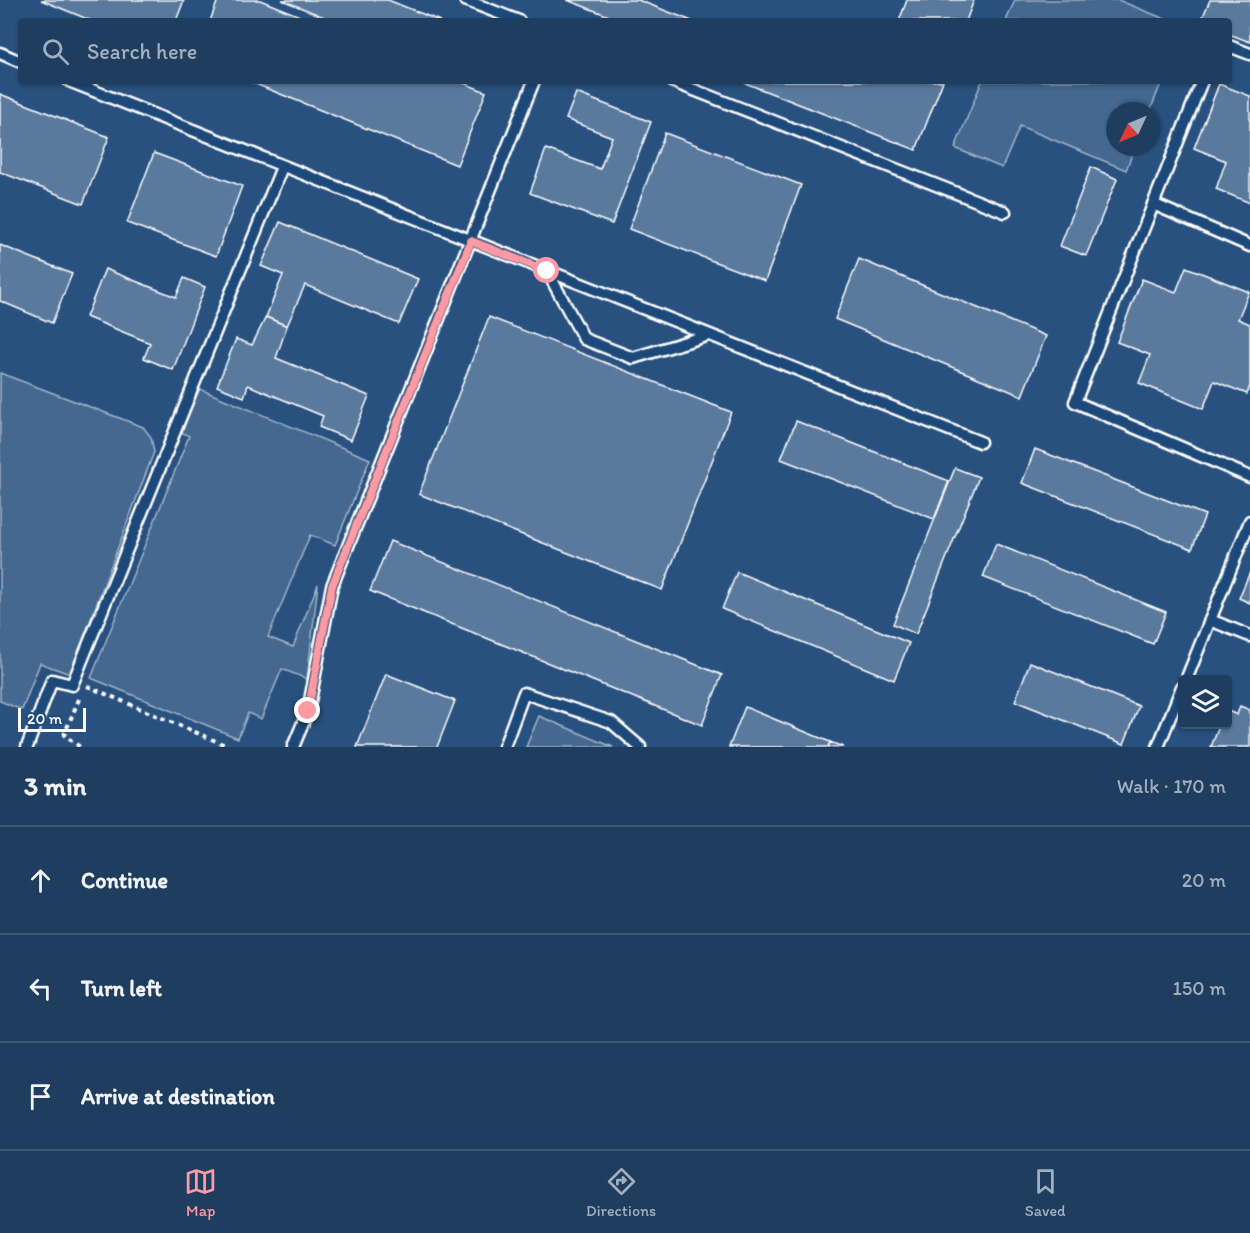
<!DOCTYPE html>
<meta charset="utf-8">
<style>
body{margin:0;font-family:Itim,sans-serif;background:#264465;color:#f1f3f6}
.controls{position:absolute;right:18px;bottom:18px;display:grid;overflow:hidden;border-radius:6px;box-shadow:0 2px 4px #0004}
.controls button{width:54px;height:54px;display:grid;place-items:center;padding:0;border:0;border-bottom:2px solid #3c5674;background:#1e3d5f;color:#f1f3f6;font:30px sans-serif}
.compass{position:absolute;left:1106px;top:102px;width:54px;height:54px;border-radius:50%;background:#1e3d5f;box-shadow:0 2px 4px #0004;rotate:226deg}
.scale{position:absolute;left:18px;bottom:15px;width:68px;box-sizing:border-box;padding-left:6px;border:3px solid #fff;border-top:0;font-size:16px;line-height:21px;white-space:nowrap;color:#fff;-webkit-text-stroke:4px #1f4a7a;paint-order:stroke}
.stop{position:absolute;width:18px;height:18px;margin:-14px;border:4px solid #ff9aa2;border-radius:50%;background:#fff}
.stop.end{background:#ff9aa2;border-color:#fff;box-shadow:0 2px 6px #0008}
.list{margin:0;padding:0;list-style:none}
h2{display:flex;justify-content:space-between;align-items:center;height:78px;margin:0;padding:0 24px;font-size:26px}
h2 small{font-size:20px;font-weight:400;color:#a1aebd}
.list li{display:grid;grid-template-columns:39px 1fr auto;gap:18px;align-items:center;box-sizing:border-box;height:108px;padding:0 24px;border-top:2px solid #3c5674}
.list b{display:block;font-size:22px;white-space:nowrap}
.list em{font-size:20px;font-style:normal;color:#a1aebd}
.icon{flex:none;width:33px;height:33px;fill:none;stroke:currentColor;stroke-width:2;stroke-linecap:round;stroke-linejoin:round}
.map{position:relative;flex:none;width:1250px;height:747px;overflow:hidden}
.search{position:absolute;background:#1e3d5f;box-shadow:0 2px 4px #0004;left:18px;right:18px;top:18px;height:66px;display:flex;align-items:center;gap:15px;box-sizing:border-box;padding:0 21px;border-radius:6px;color:#a1aebd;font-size:22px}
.sheet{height:402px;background:#1e3d5f}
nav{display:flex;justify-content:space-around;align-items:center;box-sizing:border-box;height:84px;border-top:2px solid #3c5674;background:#1e3d5f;font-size:16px;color:#a1aebd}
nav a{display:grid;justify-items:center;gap:3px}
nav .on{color:#ff9aa2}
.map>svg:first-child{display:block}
.green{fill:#446890;stroke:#a2b4c8;stroke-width:1.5}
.building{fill:#5a7a9d;stroke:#fff;stroke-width:1.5}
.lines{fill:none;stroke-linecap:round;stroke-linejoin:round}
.service-casing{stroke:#fff;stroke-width:15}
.path{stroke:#fff;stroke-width:4;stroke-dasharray:4.5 4.5;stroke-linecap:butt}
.service{stroke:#1f4a7a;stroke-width:10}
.route{stroke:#ff9aa2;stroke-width:8}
</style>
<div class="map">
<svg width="1250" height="747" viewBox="0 0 1250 747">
<rect width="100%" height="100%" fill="#28517f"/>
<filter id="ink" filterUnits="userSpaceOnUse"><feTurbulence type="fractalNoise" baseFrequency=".0167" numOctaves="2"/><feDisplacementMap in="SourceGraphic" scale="12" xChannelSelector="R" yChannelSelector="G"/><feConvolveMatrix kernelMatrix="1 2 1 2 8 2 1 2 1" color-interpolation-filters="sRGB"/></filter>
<g filter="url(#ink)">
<!-- green -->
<g class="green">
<polygon points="1015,0 1118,0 1170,21 1006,21"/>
<polygon points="982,81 1162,81 1150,111 1115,111 1115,147 1135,147 1126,170 1020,126 1002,168 955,148"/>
<polygon points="0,373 143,427 151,437 154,452 70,674 40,663 22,710 0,701"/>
<polygon points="197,388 370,459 335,545 310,535 268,637 293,647 318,584 307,679 282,669 261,719 248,713 238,738 91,678 189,436 179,431"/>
<polygon points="539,716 613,747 526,747"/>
</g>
<!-- building -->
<g class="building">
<polygon points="41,0 184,0 176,21 92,21"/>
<polygon points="218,0 260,0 312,21 210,21"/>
<polygon points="282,0 388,0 440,21 334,21"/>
<polygon points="567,0 638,0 692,21 622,21"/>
<polygon points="907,0 974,0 966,21 899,21"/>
<polygon points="1210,0 1250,0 1250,42 1229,34 1229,21 1201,21"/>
<polygon points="248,81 459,81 486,92 457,165"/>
<polygon points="740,81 943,81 916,150"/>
<polygon points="1219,84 1250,96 1250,203 1216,189 1226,161 1194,148"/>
<polygon points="576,93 651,122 612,224 530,193 546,149 600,169 612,137 566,119"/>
<polygon points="0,94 109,137 83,204 0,172"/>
<polygon points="665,133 801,185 765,281 629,229"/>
<polygon points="154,153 242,186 216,256 127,223"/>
<polygon points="1091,167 1117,179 1086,256 1060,246"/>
<polygon points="280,222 418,279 399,324 305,285 287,326 266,317 283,275 261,266"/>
<polygon points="0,245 72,274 52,323 0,301"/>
<polygon points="859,259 1046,336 1022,396 835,319"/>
<polygon points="1186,267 1249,292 1238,319 1250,324 1250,386 1247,394 1214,381 1203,409 1139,383 1150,355 1117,342 1142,279 1176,292"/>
<polygon points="105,269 176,297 184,278 205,287 173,370 144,358 150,343 86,317"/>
<polygon points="266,317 287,326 276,358 369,396 351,440 319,427 323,416 248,385 244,397 217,386 236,339 252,345"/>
<polygon points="489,317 731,412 662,590 419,494"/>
<polygon points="796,421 949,481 934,519 781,459"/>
<polygon points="1035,449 1205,515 1192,549 1022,483"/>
<polygon points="955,468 979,477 916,634 893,624"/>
<polygon points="390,541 722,675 702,725 370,591"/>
<polygon points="996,544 1166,612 1153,644 983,577"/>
<polygon points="737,572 909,643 894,680 722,609"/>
<polygon points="1250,572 1250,603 1239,598"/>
<polygon points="1030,662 1139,706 1124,744 1015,701"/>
<polygon points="386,674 455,701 437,747 357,747"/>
<polygon points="1240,706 1250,710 1250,747 1211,747 1220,724 1228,724 1228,711 1237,715"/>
<polygon points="745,707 830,742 828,747 729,747"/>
<polygon points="830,742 843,747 828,747"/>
</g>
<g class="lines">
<defs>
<g id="service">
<polyline points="465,0 519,21"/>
<polyline points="1229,46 1250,54"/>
<polyline points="0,53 21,62"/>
<polyline points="69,81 980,442"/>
<polyline points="671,81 1005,212"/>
<polyline points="1202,81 1075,402 1250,477"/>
<polyline points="1153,204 1250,246"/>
<polyline points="547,271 584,339 633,358 709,335"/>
<polyline points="1210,620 1250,636"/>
<polyline points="1186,680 1250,521"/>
<polyline points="27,747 52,680 72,685 282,167"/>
<polyline points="293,747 308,711 332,586 534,81"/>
<polyline points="504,747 524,693 611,722 640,747"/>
<polyline points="1158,747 1182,687"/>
</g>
</defs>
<!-- service casing -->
<use href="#service" class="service-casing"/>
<!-- path -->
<g class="path">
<polyline points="87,686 230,747"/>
<polyline points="79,699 64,735 80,747"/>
</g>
<!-- service -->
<use href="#service" class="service"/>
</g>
</g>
<g class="lines" filter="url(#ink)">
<!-- route -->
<polyline class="route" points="308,711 332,586 471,241 547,271"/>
</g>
</svg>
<div class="controls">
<button><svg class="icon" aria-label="layers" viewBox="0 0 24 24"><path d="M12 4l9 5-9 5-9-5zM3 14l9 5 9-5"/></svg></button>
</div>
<svg class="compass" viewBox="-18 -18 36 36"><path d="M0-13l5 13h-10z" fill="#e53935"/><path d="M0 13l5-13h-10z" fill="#a1aebd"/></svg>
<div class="scale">20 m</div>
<div class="stop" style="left:547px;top:271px"></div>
<div class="stop end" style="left:308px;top:711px"></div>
<div class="search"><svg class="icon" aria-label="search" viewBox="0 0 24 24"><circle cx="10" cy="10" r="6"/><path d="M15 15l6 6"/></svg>Search here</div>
</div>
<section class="sheet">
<h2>3 min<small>Walk · 170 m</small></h2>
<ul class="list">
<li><svg class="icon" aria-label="ahead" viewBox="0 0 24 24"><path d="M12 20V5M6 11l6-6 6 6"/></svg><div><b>Continue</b></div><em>20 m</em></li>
<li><svg class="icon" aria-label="left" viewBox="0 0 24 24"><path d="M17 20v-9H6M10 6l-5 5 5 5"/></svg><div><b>Turn left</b></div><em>150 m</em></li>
<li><svg class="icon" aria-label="arrive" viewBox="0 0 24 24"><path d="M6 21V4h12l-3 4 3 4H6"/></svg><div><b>Arrive at destination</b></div></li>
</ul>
</section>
<nav>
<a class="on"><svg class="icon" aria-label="map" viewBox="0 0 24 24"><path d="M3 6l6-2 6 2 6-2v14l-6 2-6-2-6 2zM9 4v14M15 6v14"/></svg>Map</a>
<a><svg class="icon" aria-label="directions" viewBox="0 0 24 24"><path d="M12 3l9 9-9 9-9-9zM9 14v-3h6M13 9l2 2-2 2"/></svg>Directions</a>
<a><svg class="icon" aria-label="saved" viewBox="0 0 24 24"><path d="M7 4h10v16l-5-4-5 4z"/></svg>Saved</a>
</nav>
